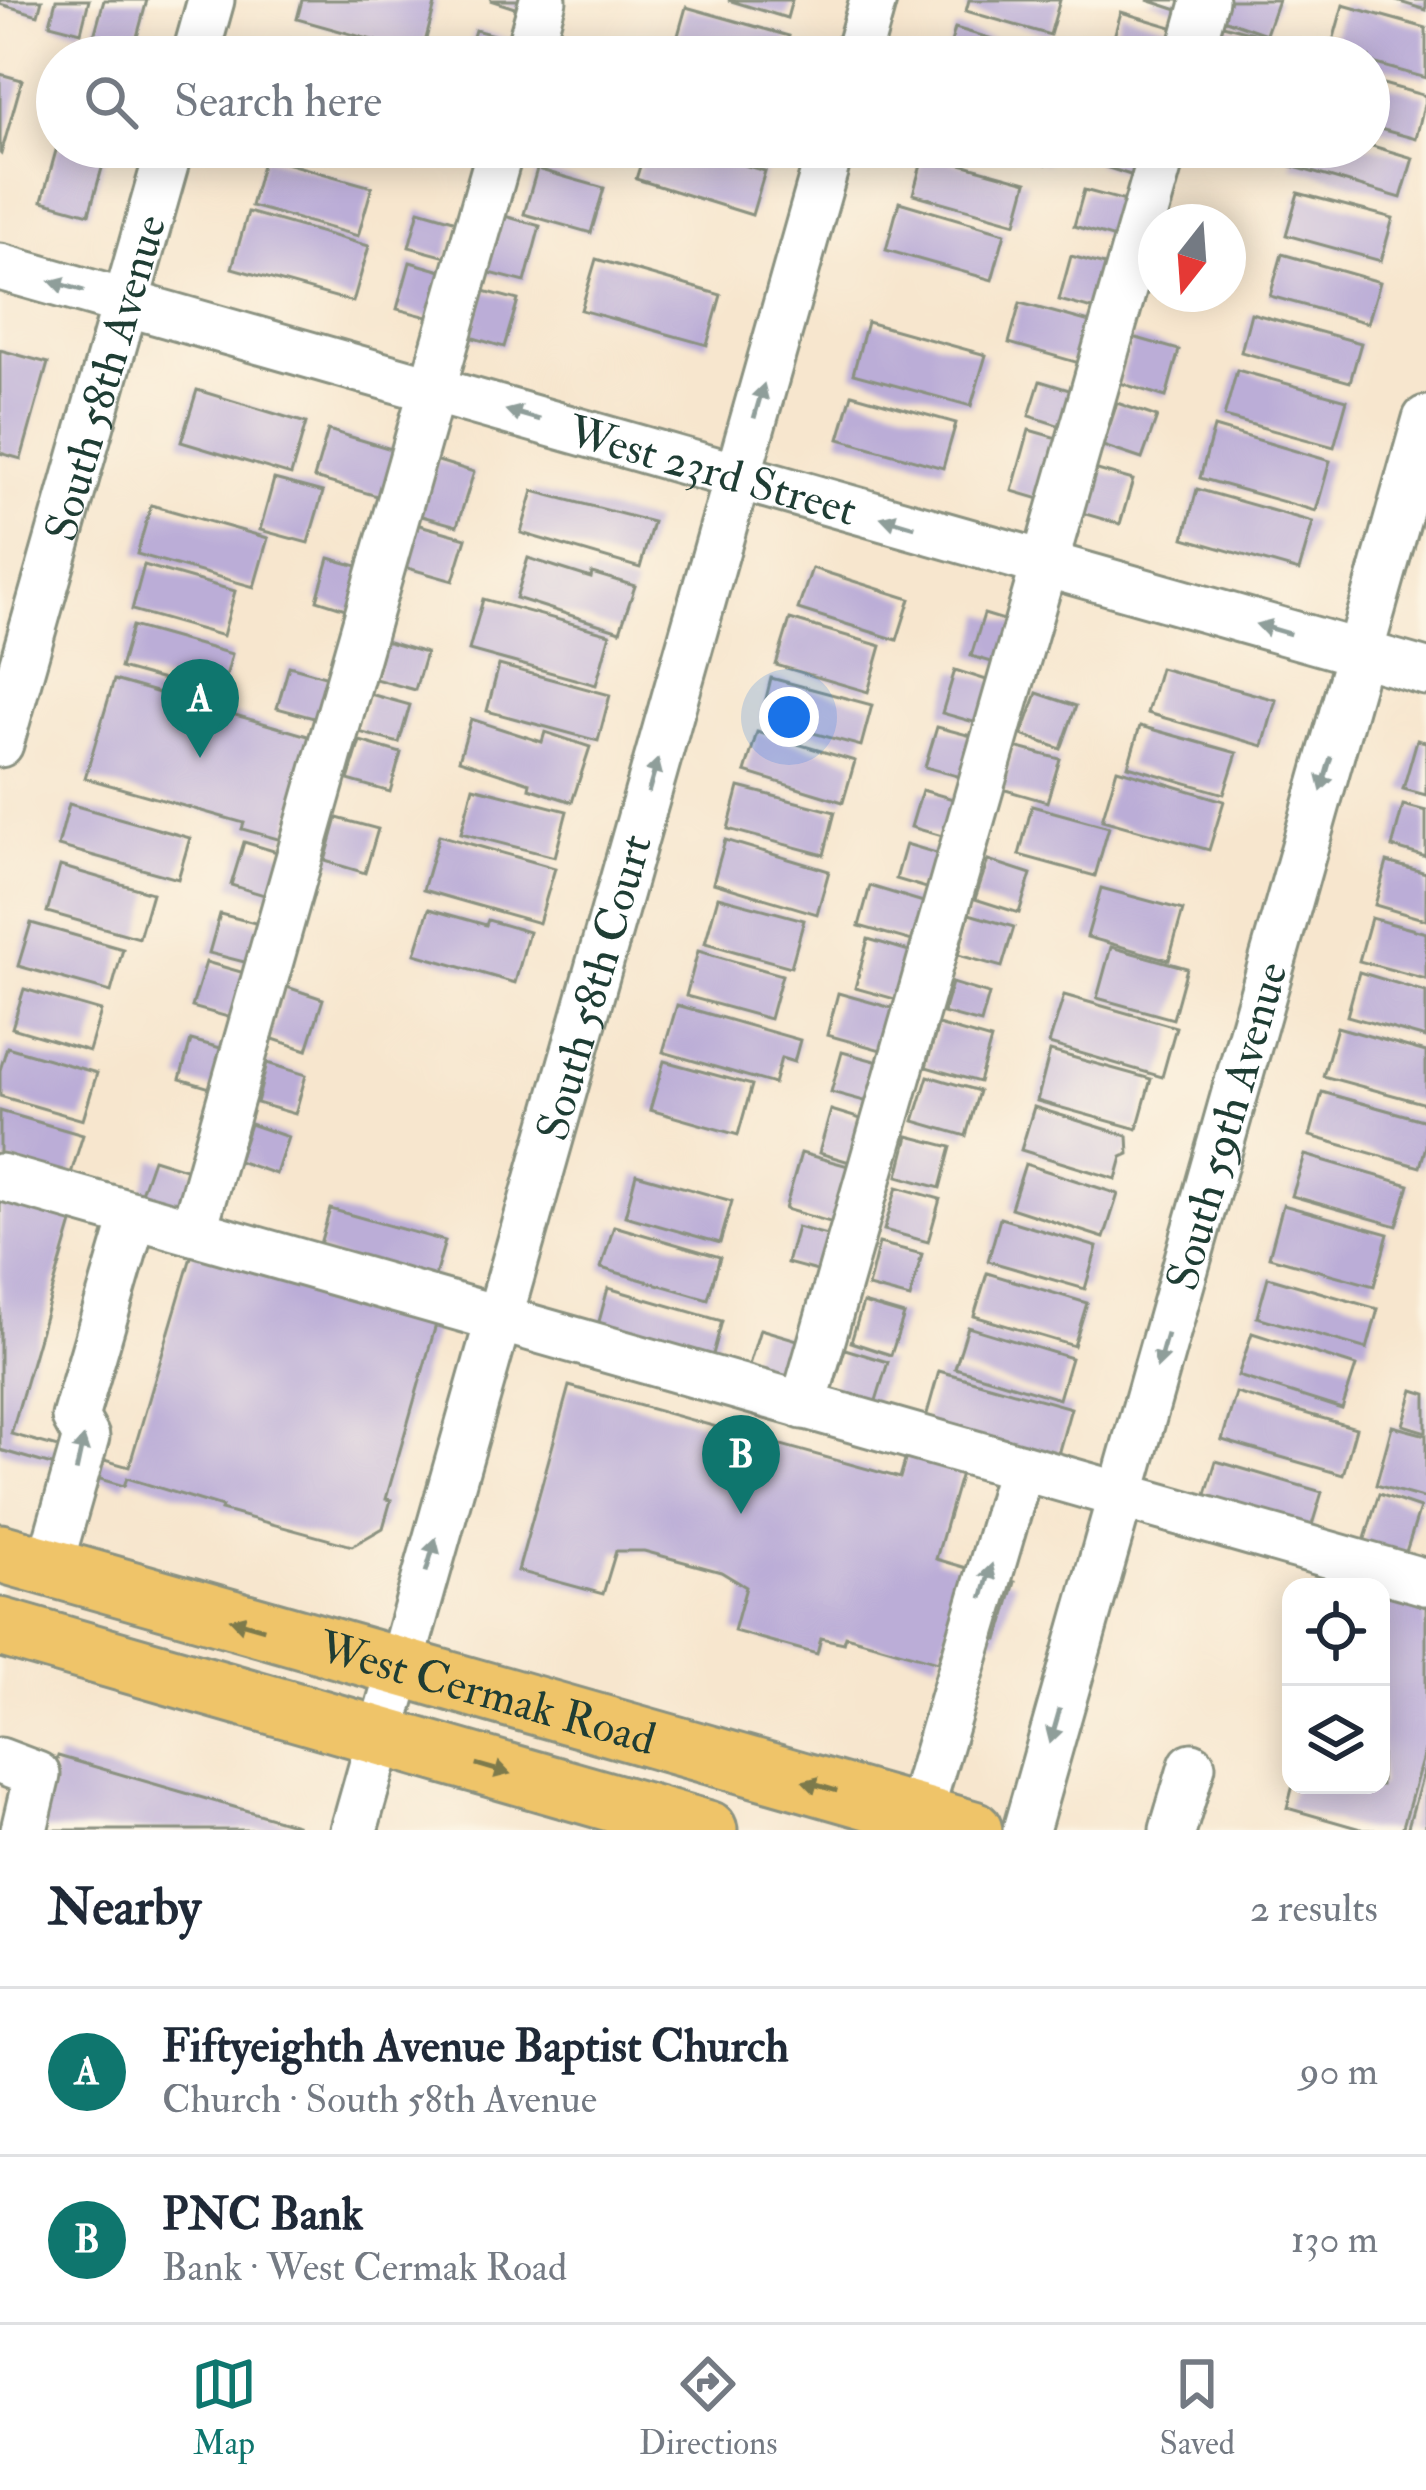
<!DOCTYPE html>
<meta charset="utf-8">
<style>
body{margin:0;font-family:"IM FELL Double Pica",serif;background:#f6f6f7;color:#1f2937}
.controls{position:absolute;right:36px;bottom:36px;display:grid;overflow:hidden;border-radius:24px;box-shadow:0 6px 30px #0003}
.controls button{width:108px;height:108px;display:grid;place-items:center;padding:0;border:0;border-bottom:3px solid #e0e1e3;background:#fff;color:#1f2937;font:60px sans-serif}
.compass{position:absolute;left:1138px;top:204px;width:108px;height:108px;border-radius:50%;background:#fff;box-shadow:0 6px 30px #0003;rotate:197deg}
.you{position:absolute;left:789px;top:717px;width:42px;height:42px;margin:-30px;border:9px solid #fff;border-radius:50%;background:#1a73e8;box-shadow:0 0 0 18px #1a73e833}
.badge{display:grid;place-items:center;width:78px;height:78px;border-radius:50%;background:#0f766e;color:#fff;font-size:39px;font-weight:700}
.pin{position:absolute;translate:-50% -99px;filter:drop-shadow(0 3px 6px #0008)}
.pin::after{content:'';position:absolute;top:63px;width:42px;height:36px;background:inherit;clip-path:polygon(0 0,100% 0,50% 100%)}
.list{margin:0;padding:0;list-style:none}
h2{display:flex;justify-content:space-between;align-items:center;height:156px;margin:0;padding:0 48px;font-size:51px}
h2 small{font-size:39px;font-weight:400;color:#747a83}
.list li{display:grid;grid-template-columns:78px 1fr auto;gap:36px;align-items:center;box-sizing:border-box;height:168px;padding:0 48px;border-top:3px solid #e0e1e3}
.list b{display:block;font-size:45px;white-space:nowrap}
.list p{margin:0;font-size:39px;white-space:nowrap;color:#747a83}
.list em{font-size:39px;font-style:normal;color:#747a83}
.icon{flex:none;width:66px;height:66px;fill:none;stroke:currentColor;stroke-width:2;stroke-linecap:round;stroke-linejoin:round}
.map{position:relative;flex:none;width:1426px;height:1830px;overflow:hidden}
.search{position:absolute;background:#fff;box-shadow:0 6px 30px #0003;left:36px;right:36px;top:36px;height:132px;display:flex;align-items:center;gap:30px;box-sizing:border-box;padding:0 42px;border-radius:66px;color:#747a83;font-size:45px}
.sheet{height:492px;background:#fff}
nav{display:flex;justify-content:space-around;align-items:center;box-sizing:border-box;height:168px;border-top:3px solid #e0e1e3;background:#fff;font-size:33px;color:#747a83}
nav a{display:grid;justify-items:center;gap:6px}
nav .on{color:#0f766e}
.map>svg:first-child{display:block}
.building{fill:#bbadd7}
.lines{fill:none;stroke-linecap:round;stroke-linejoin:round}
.minor-casing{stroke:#8b9281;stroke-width:51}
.major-casing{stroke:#8b9281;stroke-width:63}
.minor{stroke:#fff;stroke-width:45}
.major{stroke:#efc469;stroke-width:57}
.oneway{fill:#8f9e9a}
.oneway2{fill:#7d7a4c}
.labels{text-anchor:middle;stroke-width:12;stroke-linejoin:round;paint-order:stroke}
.street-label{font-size:45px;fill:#1f3d34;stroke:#fcf5e5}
</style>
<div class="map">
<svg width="1426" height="1830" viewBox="0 0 1426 1830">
<rect width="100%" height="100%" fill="#fcf5e5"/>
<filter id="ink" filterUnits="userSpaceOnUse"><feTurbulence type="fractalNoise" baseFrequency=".00833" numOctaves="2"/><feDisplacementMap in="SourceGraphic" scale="24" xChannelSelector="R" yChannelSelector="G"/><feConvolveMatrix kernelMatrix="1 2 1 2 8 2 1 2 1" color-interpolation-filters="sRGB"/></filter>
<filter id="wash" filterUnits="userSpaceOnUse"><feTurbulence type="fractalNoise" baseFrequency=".004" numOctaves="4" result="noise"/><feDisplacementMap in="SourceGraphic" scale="48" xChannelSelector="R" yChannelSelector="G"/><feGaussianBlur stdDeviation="2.7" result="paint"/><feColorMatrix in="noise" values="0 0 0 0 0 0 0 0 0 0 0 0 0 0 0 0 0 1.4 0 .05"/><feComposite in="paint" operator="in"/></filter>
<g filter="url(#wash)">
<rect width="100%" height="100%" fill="#f7e6ce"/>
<g id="blocks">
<!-- building -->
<g class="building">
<polygon points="0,0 42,0 38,15 0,4"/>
<polygon points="56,0 89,0 81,32 50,24"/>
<polygon points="104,0 147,0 134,48 94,36"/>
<polygon points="302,0 433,0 436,1 422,54 297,19"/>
<polygon points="490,0 527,0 524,11"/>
<polygon points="728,0 792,0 787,18"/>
<polygon points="969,0 1060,0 1050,35 966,11"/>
<polygon points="1147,0 1194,0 1190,14"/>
<polygon points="1230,0 1278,0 1266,34 1223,19"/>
<polygon points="1426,0 1426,10 1396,1 1396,0"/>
<polygon points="1343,5 1426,28 1426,78 1369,62 1369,57 1330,52"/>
<polygon points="686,7 789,36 783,57 672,57"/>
<polygon points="1121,12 1185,31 1178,57 1130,57 1110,51"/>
<polygon points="1223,25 1264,36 1258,57 1214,57"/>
<polygon points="955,28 1050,56 1050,57 947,57"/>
<polygon points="475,30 512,40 508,57 467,57"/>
<polygon points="0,74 22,80 1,154 0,153"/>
<polygon points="1369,80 1426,96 1416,139 1369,126"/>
<polygon points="1369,145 1413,158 1401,198 1291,166 1297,147"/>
<polygon points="57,147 108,147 89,214 42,201"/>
<polygon points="316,147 351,147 348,157"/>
<polygon points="533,147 566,147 563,157"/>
<polygon points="646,147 681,147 765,171 752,215 636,179"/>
<polygon points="989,147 1051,147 1046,164"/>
<polygon points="1102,147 1128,147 1148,154 1140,178 1096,164"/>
<polygon points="924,154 1027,182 1016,223 913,194"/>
<polygon points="264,157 372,187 358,236 251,206"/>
<polygon points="537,169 604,188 591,233 524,214"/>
<polygon points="1084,190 1133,203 1122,240 1074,226"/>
<polygon points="1298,193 1393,218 1381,261 1286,235"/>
<polygon points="899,202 1005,233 992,280 886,250"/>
<polygon points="419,210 457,221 446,257 409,247"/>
<polygon points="248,212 369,246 353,302 232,268"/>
<polygon points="501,215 540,226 525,282 486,272"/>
<polygon points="1282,254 1380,282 1368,323 1270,296"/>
<polygon points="1071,256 1116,268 1103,312 1059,300"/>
<polygon points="596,259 721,295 707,345 581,310"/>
<polygon points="410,262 452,274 439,320 397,309"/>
<polygon points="484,291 518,300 504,347 470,337"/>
<polygon points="1020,303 1090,322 1079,363 1009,343"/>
<polygon points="1251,313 1361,343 1350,382 1241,352"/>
<polygon points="867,322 986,355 971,406 853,374"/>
<polygon points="1133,337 1179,350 1166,397 1120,383"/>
<polygon points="0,350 48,363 21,459 0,453"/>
<polygon points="1237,370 1347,400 1334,447 1224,417"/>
<polygon points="1040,381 1079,393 1067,428 1029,416"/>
<polygon points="197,390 306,423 291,475 181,442"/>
<polygon points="852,394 956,423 943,468 839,439"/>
<polygon points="1117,403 1157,417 1142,459 1103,446"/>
<polygon points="1214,427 1330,461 1316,511 1200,478"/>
<polygon points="328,430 398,451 384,498 314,478"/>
<polygon points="1029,430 1071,442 1053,503 1012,491"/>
<polygon points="435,460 474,472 457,526 418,515"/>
<polygon points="1094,469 1133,480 1120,524 1082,513"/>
<polygon points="274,479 323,492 308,543 260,530"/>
<polygon points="1197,489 1313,522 1299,571 1184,538"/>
<polygon points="533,491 653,522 640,568 521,533"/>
<polygon points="151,505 268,538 254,587 137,554"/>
<polygon points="416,524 466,538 453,581 404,567"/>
<polygon points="329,558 368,569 355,612 317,600"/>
<polygon points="528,558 591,578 592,573 635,586 620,631 516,598"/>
<polygon points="144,565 235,591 223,636 132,610"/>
<polygon points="812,568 910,599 897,640 798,609"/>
<polygon points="483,599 610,634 596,685 469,650"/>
<polygon points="984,614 1017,624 1005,666 971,656"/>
<polygon points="790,619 881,646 868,692 776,665"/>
<polygon points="132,626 232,654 221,696 120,668"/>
<polygon points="385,641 426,653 415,690 375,679"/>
<polygon points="499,665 610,695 598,741 487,711"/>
<polygon points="289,666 332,678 321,720 277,708"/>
<polygon points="1160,668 1276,700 1263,746 1147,713"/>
<polygon points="955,670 996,683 984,725 942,713"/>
<polygon points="771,678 872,705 861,746 761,719"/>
<polygon points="114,680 315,738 285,841 242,829 244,823 85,778"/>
<polygon points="1037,693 1076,706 1061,749 1022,735"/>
<polygon points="370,694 410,705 399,743 359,732"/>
<polygon points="471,719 542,742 545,732 590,747 572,802 529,788 530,783 459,760"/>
<polygon points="1140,726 1237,753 1224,794 1128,766"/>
<polygon points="937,727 979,738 968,779 925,767"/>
<polygon points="757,732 855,761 843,802 745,772"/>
<polygon points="1417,740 1426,742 1426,795 1403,789"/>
<polygon points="360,741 401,753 390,792 348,780"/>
<polygon points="1015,747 1060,759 1047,802 1002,789"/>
<polygon points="1117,769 1224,801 1209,850 1102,820"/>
<polygon points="473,787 567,811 555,857 461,833"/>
<polygon points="739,787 835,812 824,855 728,829"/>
<polygon points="922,790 960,801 949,838 911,827"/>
<polygon points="69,804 190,838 178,879 58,846"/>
<polygon points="1403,805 1426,811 1426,857 1392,847"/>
<polygon points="1032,806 1109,827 1095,876 1019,855"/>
<polygon points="337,818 378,829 365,873 325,861"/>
<polygon points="439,835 555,868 539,923 423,890"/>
<polygon points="725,840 829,871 817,914 713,883"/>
<polygon points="244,842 287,855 274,898 231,885"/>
<polygon points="906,844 943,855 933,890 896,879"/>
<polygon points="988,860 1031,874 1019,913 975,899"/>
<polygon points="1387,862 1426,873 1426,920 1375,905"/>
<polygon points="60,866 152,893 139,938 47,912"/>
<polygon points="870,886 930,904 919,943 859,926"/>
<polygon points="1101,888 1183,910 1169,960 1087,937"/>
<polygon points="718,897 804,920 791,967 705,943"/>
<polygon points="429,909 486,925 488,920 529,932 515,983 415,954"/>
<polygon points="220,914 263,925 252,964 209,953"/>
<polygon points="969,914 1014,927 1002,967 958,955"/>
<polygon points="1371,918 1426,933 1426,979 1359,961"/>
<polygon points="31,923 123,949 111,992 18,966"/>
<polygon points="868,939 916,953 902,1001 855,988"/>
<polygon points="1111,947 1187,968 1173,1019 1097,998"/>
<polygon points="698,951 782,975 770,1019 686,996"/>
<polygon points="206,962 248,974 235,1019 192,1007"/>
<polygon points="1359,972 1426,992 1426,1038 1347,1016"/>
<polygon points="952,983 989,994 981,1023 943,1013"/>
<polygon points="287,987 323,999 307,1050 270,1038"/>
<polygon points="24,989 101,1011 89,1051 12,1028"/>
<polygon points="838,993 899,1010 888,1052 827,1035"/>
<polygon points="1064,995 1176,1027 1162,1077 1049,1044"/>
<polygon points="677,1005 800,1040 794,1062 781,1058 774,1084 663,1052"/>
<polygon points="938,1025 991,1040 979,1082 926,1067"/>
<polygon points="1337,1027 1426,1052 1426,1104 1323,1076"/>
<polygon points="191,1040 232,1051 220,1091 180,1079"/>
<polygon points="7,1047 97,1073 83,1120 0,1096 0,1070"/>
<polygon points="1050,1051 1151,1079 1137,1129 1037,1101"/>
<polygon points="842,1052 886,1064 875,1104 831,1092"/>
<polygon points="664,1061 752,1085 738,1135 650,1110"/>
<polygon points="267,1063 306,1075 295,1114 257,1103"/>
<polygon points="928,1076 979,1091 966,1136 914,1121"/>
<polygon points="1322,1092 1426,1121 1426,1146 1420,1167 1310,1136"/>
<polygon points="1034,1107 1128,1136 1129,1154 1122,1157 1116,1179 1021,1150"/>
<polygon points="831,1110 871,1122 860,1165 819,1153"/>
<polygon points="0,1111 83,1135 69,1180 0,1160"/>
<polygon points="250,1124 288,1137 276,1174 238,1161"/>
<polygon points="908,1136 951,1147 940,1188 898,1176"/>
<polygon points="801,1153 863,1170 847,1227 785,1209"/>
<polygon points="1305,1155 1409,1185 1397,1226 1292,1196"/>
<polygon points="153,1159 195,1172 182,1210 140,1196"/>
<polygon points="1025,1164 1118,1194 1104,1238 1011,1208"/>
<polygon points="636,1174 732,1201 720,1243 625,1216"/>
<polygon points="897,1187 940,1199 928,1242 884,1230"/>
<polygon points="0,1195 74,1216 11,1434 129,1467 193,1250 437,1321 386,1499 391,1500 383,1528 352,1546 221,1510 222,1507 127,1478 124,1486 0,1450"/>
<polygon points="1283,1205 1388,1234 1374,1286 1269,1257"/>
<polygon points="330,1209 445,1241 431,1290 318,1251"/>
<polygon points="1000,1218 1097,1247 1085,1289 988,1261"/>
<polygon points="614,1226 720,1257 708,1299 601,1268"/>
<polygon points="797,1227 838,1238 828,1274 787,1263"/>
<polygon points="879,1243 922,1254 910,1298 868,1287"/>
<polygon points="987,1273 1087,1303 1074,1346 974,1316"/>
<polygon points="1268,1277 1378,1309 1367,1349 1257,1317"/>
<polygon points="608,1288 722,1321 711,1362 597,1329"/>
<polygon points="863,1303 904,1315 891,1355 851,1342"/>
<polygon points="968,1327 1071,1358 1059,1399 955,1368"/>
<polygon points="760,1329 811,1344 797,1390 746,1375"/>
<polygon points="1252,1333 1356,1366 1342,1409 1238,1376"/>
<polygon points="845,1349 888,1362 875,1404 832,1392"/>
<polygon points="939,1371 1071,1408 1055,1465 923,1428"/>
<polygon points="569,1386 900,1478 908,1450 963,1466 936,1559 1015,1582 998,1640 950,1626 938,1662 846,1636 844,1643 821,1638 817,1654 734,1631 746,1587 721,1572 644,1551 616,1551 603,1594 518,1571"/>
<polygon points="1413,1390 1426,1394 1426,1432 1403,1425"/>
<polygon points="1236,1393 1356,1428 1343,1475 1222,1440"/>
<polygon points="1392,1426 1426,1435 1426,1499 1376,1485"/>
<polygon points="1216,1461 1322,1492 1309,1535 1203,1504"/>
<polygon points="1379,1494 1420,1508 1403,1561 1362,1548"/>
<polygon points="1381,1586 1419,1597 1417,1604 1426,1607 1426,1746 1402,1830 1364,1830 1287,1808 1293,1785 1381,1785"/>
<polygon points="58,1756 296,1825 294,1830 37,1830"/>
<polygon points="1425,1767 1426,1830 1407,1830"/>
</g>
</g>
</g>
<g filter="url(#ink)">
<use href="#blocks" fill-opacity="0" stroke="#8b9281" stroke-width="3"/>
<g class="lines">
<defs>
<g id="minor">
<polyline points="195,57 211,0"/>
<polyline points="527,57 543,0"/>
<polyline points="857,57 873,0"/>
<polyline points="1189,57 1205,0"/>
<path id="s1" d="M0,267L1426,672"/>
<path id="s2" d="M0,744L170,147"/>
<polyline points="0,1177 1426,1582"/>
<polyline points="193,1232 501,147"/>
<polyline points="803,1406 1164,147"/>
<polyline points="49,1567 86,1437 75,1417 134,1215"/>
<polyline points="0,1761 37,1775 24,1830"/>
<polyline points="919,1814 1021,1467"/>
<path id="s3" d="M354,1830L831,147"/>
<path id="s4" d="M1026,1830L1426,419"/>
<polyline points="1173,1830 1192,1766"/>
</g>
<g id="major">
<path id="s5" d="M0,1553L973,1830"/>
<polyline points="0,1627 708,1830"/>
</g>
</defs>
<!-- minor casing -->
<use href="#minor" class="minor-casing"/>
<!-- major casing -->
<use href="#major" class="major-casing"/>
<!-- minor -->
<use href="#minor" class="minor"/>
<!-- major -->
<use href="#major" class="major"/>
</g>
<!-- one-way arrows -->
<defs><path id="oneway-solid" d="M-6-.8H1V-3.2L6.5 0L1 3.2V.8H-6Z" transform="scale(3)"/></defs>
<g class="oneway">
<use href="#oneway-solid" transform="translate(67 286) rotate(-164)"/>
<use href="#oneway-solid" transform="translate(759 401) rotate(-74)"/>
<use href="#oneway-solid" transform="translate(523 415) rotate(-164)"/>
<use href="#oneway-solid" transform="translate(898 522) rotate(-164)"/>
<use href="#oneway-solid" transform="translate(1273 629) rotate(-164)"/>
<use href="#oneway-solid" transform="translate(1326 774) rotate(106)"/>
<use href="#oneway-solid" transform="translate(653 776) rotate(-74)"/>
<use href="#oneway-solid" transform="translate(1162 1351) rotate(106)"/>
<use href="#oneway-solid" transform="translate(80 1454) rotate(-78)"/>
<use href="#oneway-solid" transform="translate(431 1555) rotate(-74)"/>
<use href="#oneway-solid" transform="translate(987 1581) rotate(-74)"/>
<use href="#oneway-solid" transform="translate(1055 1726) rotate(106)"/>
</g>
<g class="oneway2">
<use href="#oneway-solid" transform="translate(247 1624) rotate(-164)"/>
<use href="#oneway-solid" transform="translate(493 1769) rotate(16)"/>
<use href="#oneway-solid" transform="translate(820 1786) rotate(-164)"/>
</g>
</g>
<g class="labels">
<!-- street labels -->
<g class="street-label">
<text dy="16" stroke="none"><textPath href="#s2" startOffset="381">South 58th Avenue</textPath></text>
<text dy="16" stroke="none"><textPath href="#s1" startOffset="741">West 23rd Street</textPath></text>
<text dy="16" stroke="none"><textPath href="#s3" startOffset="876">South 58th Court</textPath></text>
<text dy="16" stroke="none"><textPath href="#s4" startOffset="732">South 59th Avenue</textPath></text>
<text dy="16" stroke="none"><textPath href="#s5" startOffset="507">West Cermak Road</textPath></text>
</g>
</g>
</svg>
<div class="controls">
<button><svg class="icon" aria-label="locate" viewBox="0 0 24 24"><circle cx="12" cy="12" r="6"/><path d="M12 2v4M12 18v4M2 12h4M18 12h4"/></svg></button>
<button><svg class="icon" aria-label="layers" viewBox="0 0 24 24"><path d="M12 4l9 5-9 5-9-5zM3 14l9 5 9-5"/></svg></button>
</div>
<svg class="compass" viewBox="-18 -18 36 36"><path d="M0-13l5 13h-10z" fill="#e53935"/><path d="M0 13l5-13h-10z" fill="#747a83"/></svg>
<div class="you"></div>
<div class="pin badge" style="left:200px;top:758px">A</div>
<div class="pin badge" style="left:741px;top:1514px">B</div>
<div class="search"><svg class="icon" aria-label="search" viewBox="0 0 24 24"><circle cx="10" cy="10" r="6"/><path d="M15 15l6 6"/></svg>Search here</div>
</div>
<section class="sheet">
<h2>Nearby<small>2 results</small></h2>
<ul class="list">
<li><span class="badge">A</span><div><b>Fiftyeighth Avenue Baptist Church</b><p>Church · South 58th Avenue</p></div><em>90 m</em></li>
<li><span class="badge">B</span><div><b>PNC Bank</b><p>Bank · West Cermak Road</p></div><em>130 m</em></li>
</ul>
</section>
<nav>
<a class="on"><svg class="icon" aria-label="map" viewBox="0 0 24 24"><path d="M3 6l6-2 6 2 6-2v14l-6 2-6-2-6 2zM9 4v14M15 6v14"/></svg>Map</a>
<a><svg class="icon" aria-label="directions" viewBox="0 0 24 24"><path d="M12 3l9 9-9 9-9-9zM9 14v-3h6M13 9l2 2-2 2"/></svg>Directions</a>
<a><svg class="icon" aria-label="saved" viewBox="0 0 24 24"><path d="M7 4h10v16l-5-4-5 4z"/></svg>Saved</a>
</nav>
